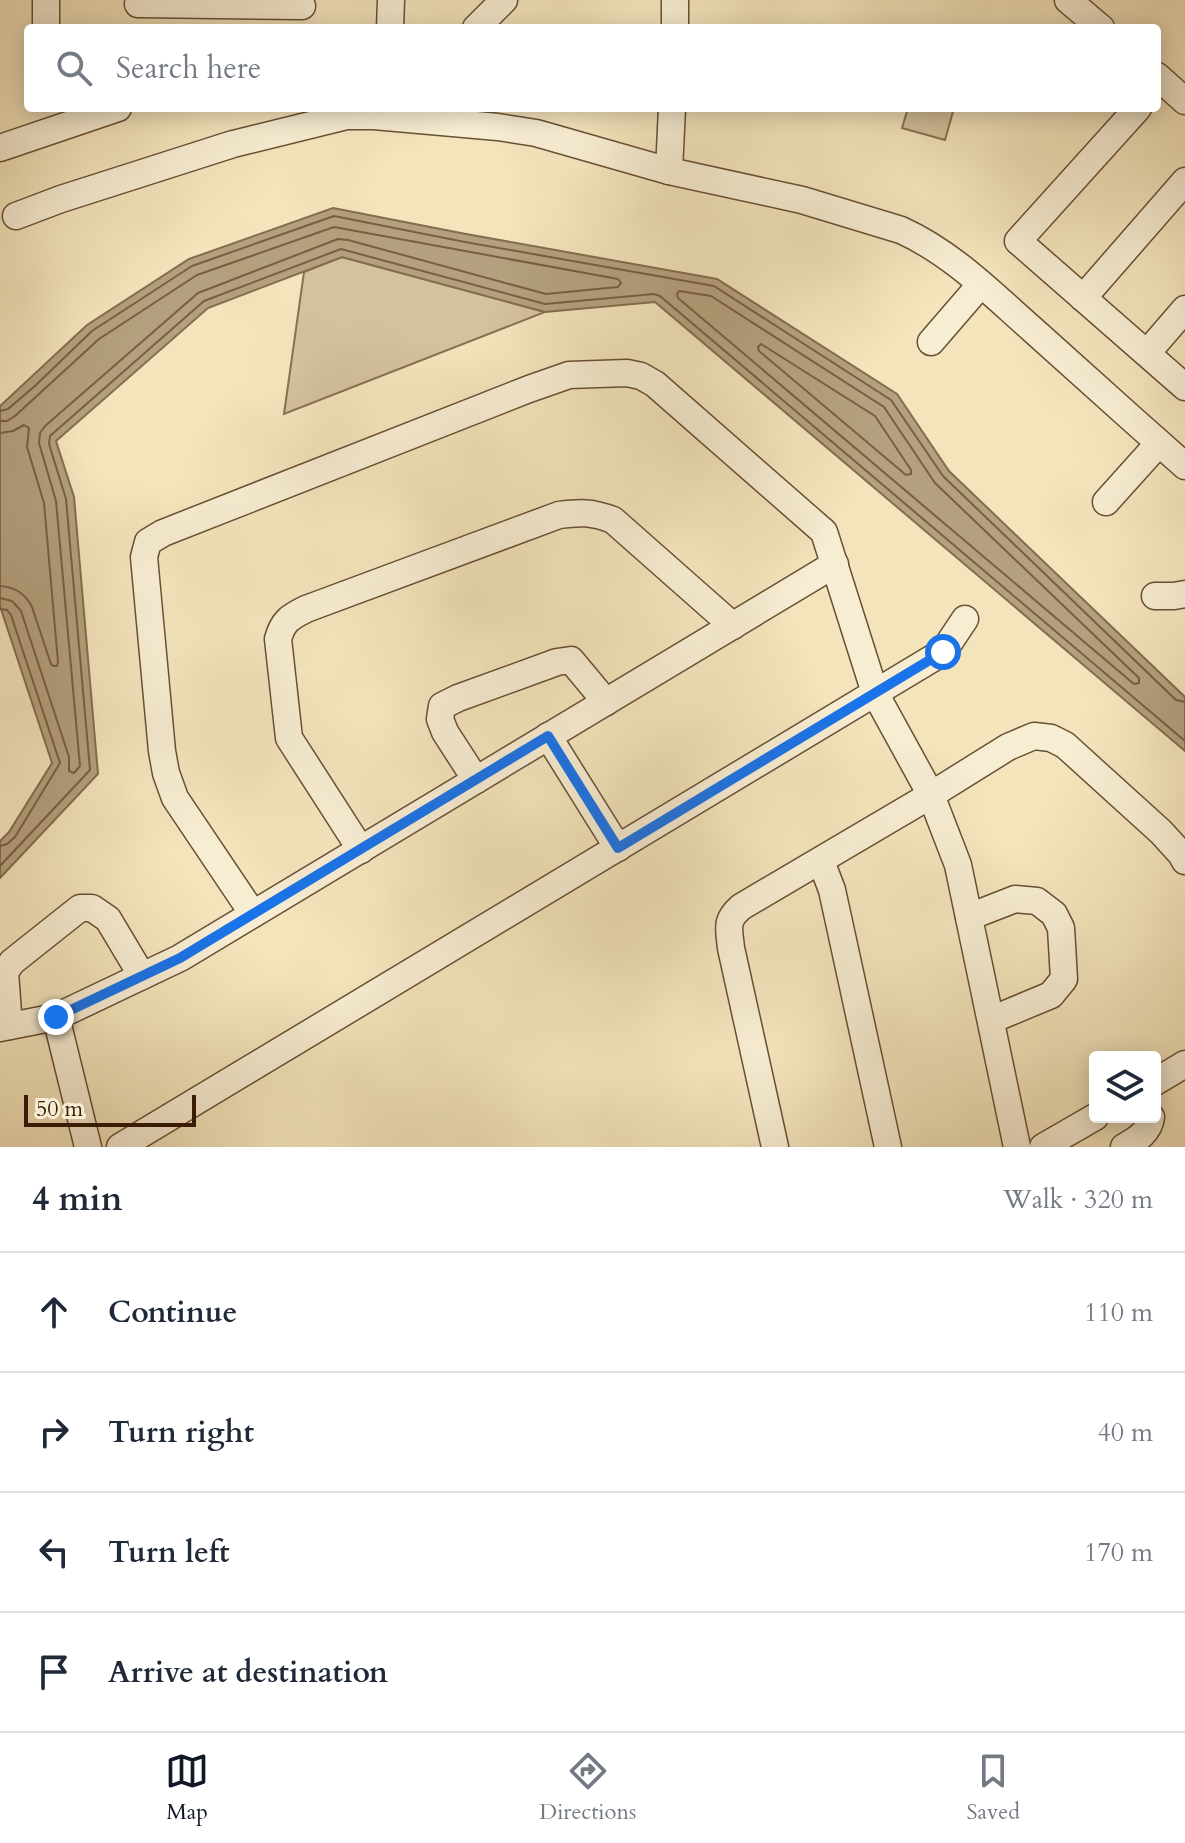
<!DOCTYPE html>
<meta charset="utf-8">
<style>
body{margin:0;font-family:Cardo,serif;background:#f6f6f7;color:#1f2937}
.controls{position:absolute;right:24px;bottom:24px;display:grid;overflow:hidden;border-radius:8px;box-shadow:0 4px 20px #0003}
.controls button{width:72px;height:72px;display:grid;place-items:center;padding:0;border:0;border-bottom:2px solid #e0e1e3;background:#fff;color:#1f2937;font:40px sans-serif}
.scale{position:absolute;left:24px;bottom:20px;width:172px;box-sizing:border-box;padding-left:8px;border:4px solid #3b1d07;border-top:0;font-size:22px;line-height:28px;white-space:nowrap;color:#3b1d07;-webkit-text-stroke:6px #f7edd3;paint-order:stroke}
.stop{position:absolute;width:24px;height:24px;margin:-18px;border:6px solid #1a73e8;border-radius:50%;background:#fff}
.stop.end{background:#1a73e8;border-color:#fff;box-shadow:0 2px 8px #0008}
.list{margin:0;padding:0;list-style:none}
h2{display:flex;justify-content:space-between;align-items:center;height:104px;margin:0;padding:0 32px;font-size:34px}
h2 small{font-size:26px;font-weight:400;color:#747a83}
.list li{display:grid;grid-template-columns:52px 1fr auto;gap:24px;align-items:center;box-sizing:border-box;height:120px;padding:0 32px;border-top:2px solid #e0e1e3}
.list b{display:block;font-size:30px;white-space:nowrap}
.list em{font-size:26px;font-style:normal;color:#747a83}
.icon{flex:none;width:44px;height:44px;fill:none;stroke:currentColor;stroke-width:2;stroke-linecap:round;stroke-linejoin:round}
.map{position:relative;flex:none;width:1185px;height:1147px;overflow:hidden}
.search{position:absolute;background:#fff;box-shadow:0 4px 20px #0003;left:24px;right:24px;top:24px;height:88px;display:flex;align-items:center;gap:20px;box-sizing:border-box;padding:0 28px;border-radius:8px;color:#747a83;font-size:30px}
.sheet{height:584px;background:#fff}
nav{display:flex;justify-content:space-around;align-items:center;box-sizing:border-box;height:112px;border-top:2px solid #e0e1e3;background:#fff;font-size:22px;color:#747a83}
nav a{display:grid;justify-items:center;gap:4px}
nav .on{color:#111827}
.map>svg:first-child{display:block}
.green{fill:#d4c29d;stroke:#887052;stroke-width:2}
.water{fill:#b4a07e;stroke:#846c4e;stroke-width:2}
.lines{fill:none;stroke-linecap:round;stroke-linejoin:round}
.shore{stroke:#785e42;stroke-width:2}
.minor-casing{stroke:#694f34;stroke-width:29}
.minor{stroke:#f7edd3;stroke-width:26}
.route{stroke:#1a73e8;stroke-width:10}
</style>
<div class="map">
<svg width="1185" height="1147" viewBox="0 0 1185 1147">
<rect width="100%" height="100%" fill="#f3e4bc"/>
<filter id="stains"><feTurbulence type="fractalNoise" baseFrequency=".0025" numOctaves="4"/><feColorMatrix values="0 0 0 0 .2 0 0 0 0 .09 0 0 0 0 .02 0 0 0 .5 -.17"/></filter>
<radialGradient id="worn" r=".72"><stop offset=".6" stop-color="#630" stop-opacity="0"/><stop offset="1" stop-color="#630" stop-opacity=".3"/></radialGradient>
<!-- green -->
<g class="green">
<polygon points="908,108 954,108 945,140 902,128"/>
<polygon points="342,257 545,312 284,414 304,272"/>
</g>
<!-- water -->
<polygon class="water" points="333,208 466,234 717,279 897,394 949,471 1185,697 1185,751 655,302 545,312 342,257 208,308 56,441 74,497 98,774 0,878 0,841 9,832 52,763 0,606 0,406 87,325 189,259"/>
<g class="lines">
<!-- shore -->
<g class="shore">
<polygon points="679,291 711,296 884,407 935,483 1139,678 1139,683 1134,684 678,298 677,294"/>
<polygon points="761,344 875,416 911,470 911,474 906,475 759,351 758,347"/>
<polyline points="0,411 8,409 36,385 92,331 192,266 334,216 465,242 714,286 891,400 943,476 1176,700 1185,702"/>
<polyline points="0,421 7,421 15,416 99,339 197,275 334,227 618,279 621,283 618,287 546,294 348,240 338,239 198,293 45,426 40,433 39,443 56,501 80,766 74,773 69,771 69,757 21,611 12,601 0,598"/>
<path d="M0,433L13,431L24,425L29,428L27,447L44,503L58,662L57,666H53L51,664L32,607C25,593 15,587 0,586"/>
<polyline points="0,609 7,610 11,615 60,763 15,837 7,844 0,846"/>
<polyline points="0,866 90,770 66,499 49,444 50,436 204,301 341,249 545,304 654,294 660,296 1185,741"/>
</g>
<defs>
<g id="minor">
<polyline points="1068,0 1101,28"/>
<polyline points="138,4 302,6"/>
<polyline points="46,28 46,0"/>
<polyline points="390,28 391,0"/>
<polyline points="476,28 504,0"/>
<polyline points="675,28 675,0"/>
<polyline points="1157,76 1185,101"/>
<polyline points="1138,108 1018,241 1185,387"/>
<polyline points="0,148 118,108"/>
<polyline points="669,171 672,108"/>
<path d="M16,216L61,199L233,144L347,116H374L498,127L536,133L669,171L802,200L901,230C952,253 992,294 1033,330C1084,376 1134,421 1185,466"/>
<polyline points="1083,298 1185,181"/>
<polyline points="931,342 981,284"/>
<polyline points="1147,353 1185,309"/>
<polyline points="1106,502 1159,443"/>
<polyline points="1155,596 1174,596 1185,594"/>
<polyline points="548,736 618,848"/>
<polyline points="476,780 445,732 440,719 442,706 458,698 557,662 571,660 606,702"/>
<path d="M361,850L289,738L278,639C283,621 290,617 306,609L559,515C581,512 592,512 613,520L733,626"/>
<polyline points="821,861 832,890 888,1147"/>
<polyline points="253,914 175,798 166,773 162,751 144,557 148,542 163,533 529,389 569,375 627,373 641,376 655,384 824,532 875,693 931,795 958,865 1017,1147"/>
<polyline points="969,917 1015,899 1037,901 1054,914 1061,928 1064,979 1051,995 991,1020"/>
<polyline points="56,1017 88,1147"/>
<polyline points="9,1026 5,972 12,962 80,908 92,908 108,919 142,976"/>
<polyline points="0,1028 56,1017 180,958 835,564"/>
<polyline points="1155,1082 1185,1064"/>
<polyline points="120,1147 943,652 965,619"/>
<path d="M775,1147L731,948C729,928 725,921 741,907L931,795L1008,747L1034,736L1051,738L1065,745L1161,832L1181,854L1185,861"/>
<polyline points="1043,1147 1095,1117"/>
<path d="M1124,1147C1136,1140 1149,1133 1151,1117"/>
</g>
</defs>
<!-- minor casing -->
<use href="#minor" class="minor-casing"/>
<!-- minor -->
<use href="#minor" class="minor"/>
</g>
<g class="lines">
<!-- route -->
<polyline class="route" points="56,1017 180,958 548,736 618,848 943,652"/>
</g>
<rect width="100%" height="100%" filter="url(#stains)"/>
<rect width="100%" height="100%" fill="url(#worn)"/>
</svg>
<div class="controls">
<button><svg class="icon" aria-label="layers" viewBox="0 0 24 24"><path d="M12 4l9 5-9 5-9-5zM3 14l9 5 9-5"/></svg></button>
</div>
<div class="scale">50 m</div>
<div class="stop" style="left:943px;top:652px"></div>
<div class="stop end" style="left:56px;top:1017px"></div>
<div class="search"><svg class="icon" aria-label="search" viewBox="0 0 24 24"><circle cx="10" cy="10" r="6"/><path d="M15 15l6 6"/></svg>Search here</div>
</div>
<section class="sheet">
<h2>4 min<small>Walk · 320 m</small></h2>
<ul class="list">
<li><svg class="icon" aria-label="ahead" viewBox="0 0 24 24"><path d="M12 20V5M6 11l6-6 6 6"/></svg><div><b>Continue</b></div><em>110 m</em></li>
<li><svg class="icon" aria-label="right" viewBox="0 0 24 24"><path d="M7 20v-9h11M14 6l5 5-5 5"/></svg><div><b>Turn right</b></div><em>40 m</em></li>
<li><svg class="icon" aria-label="left" viewBox="0 0 24 24"><path d="M17 20v-9H6M10 6l-5 5 5 5"/></svg><div><b>Turn left</b></div><em>170 m</em></li>
<li><svg class="icon" aria-label="arrive" viewBox="0 0 24 24"><path d="M6 21V4h12l-3 4 3 4H6"/></svg><div><b>Arrive at destination</b></div></li>
</ul>
</section>
<nav>
<a class="on"><svg class="icon" aria-label="map" viewBox="0 0 24 24"><path d="M3 6l6-2 6 2 6-2v14l-6 2-6-2-6 2zM9 4v14M15 6v14"/></svg>Map</a>
<a><svg class="icon" aria-label="directions" viewBox="0 0 24 24"><path d="M12 3l9 9-9 9-9-9zM9 14v-3h6M13 9l2 2-2 2"/></svg>Directions</a>
<a><svg class="icon" aria-label="saved" viewBox="0 0 24 24"><path d="M7 4h10v16l-5-4-5 4z"/></svg>Saved</a>
</nav>
